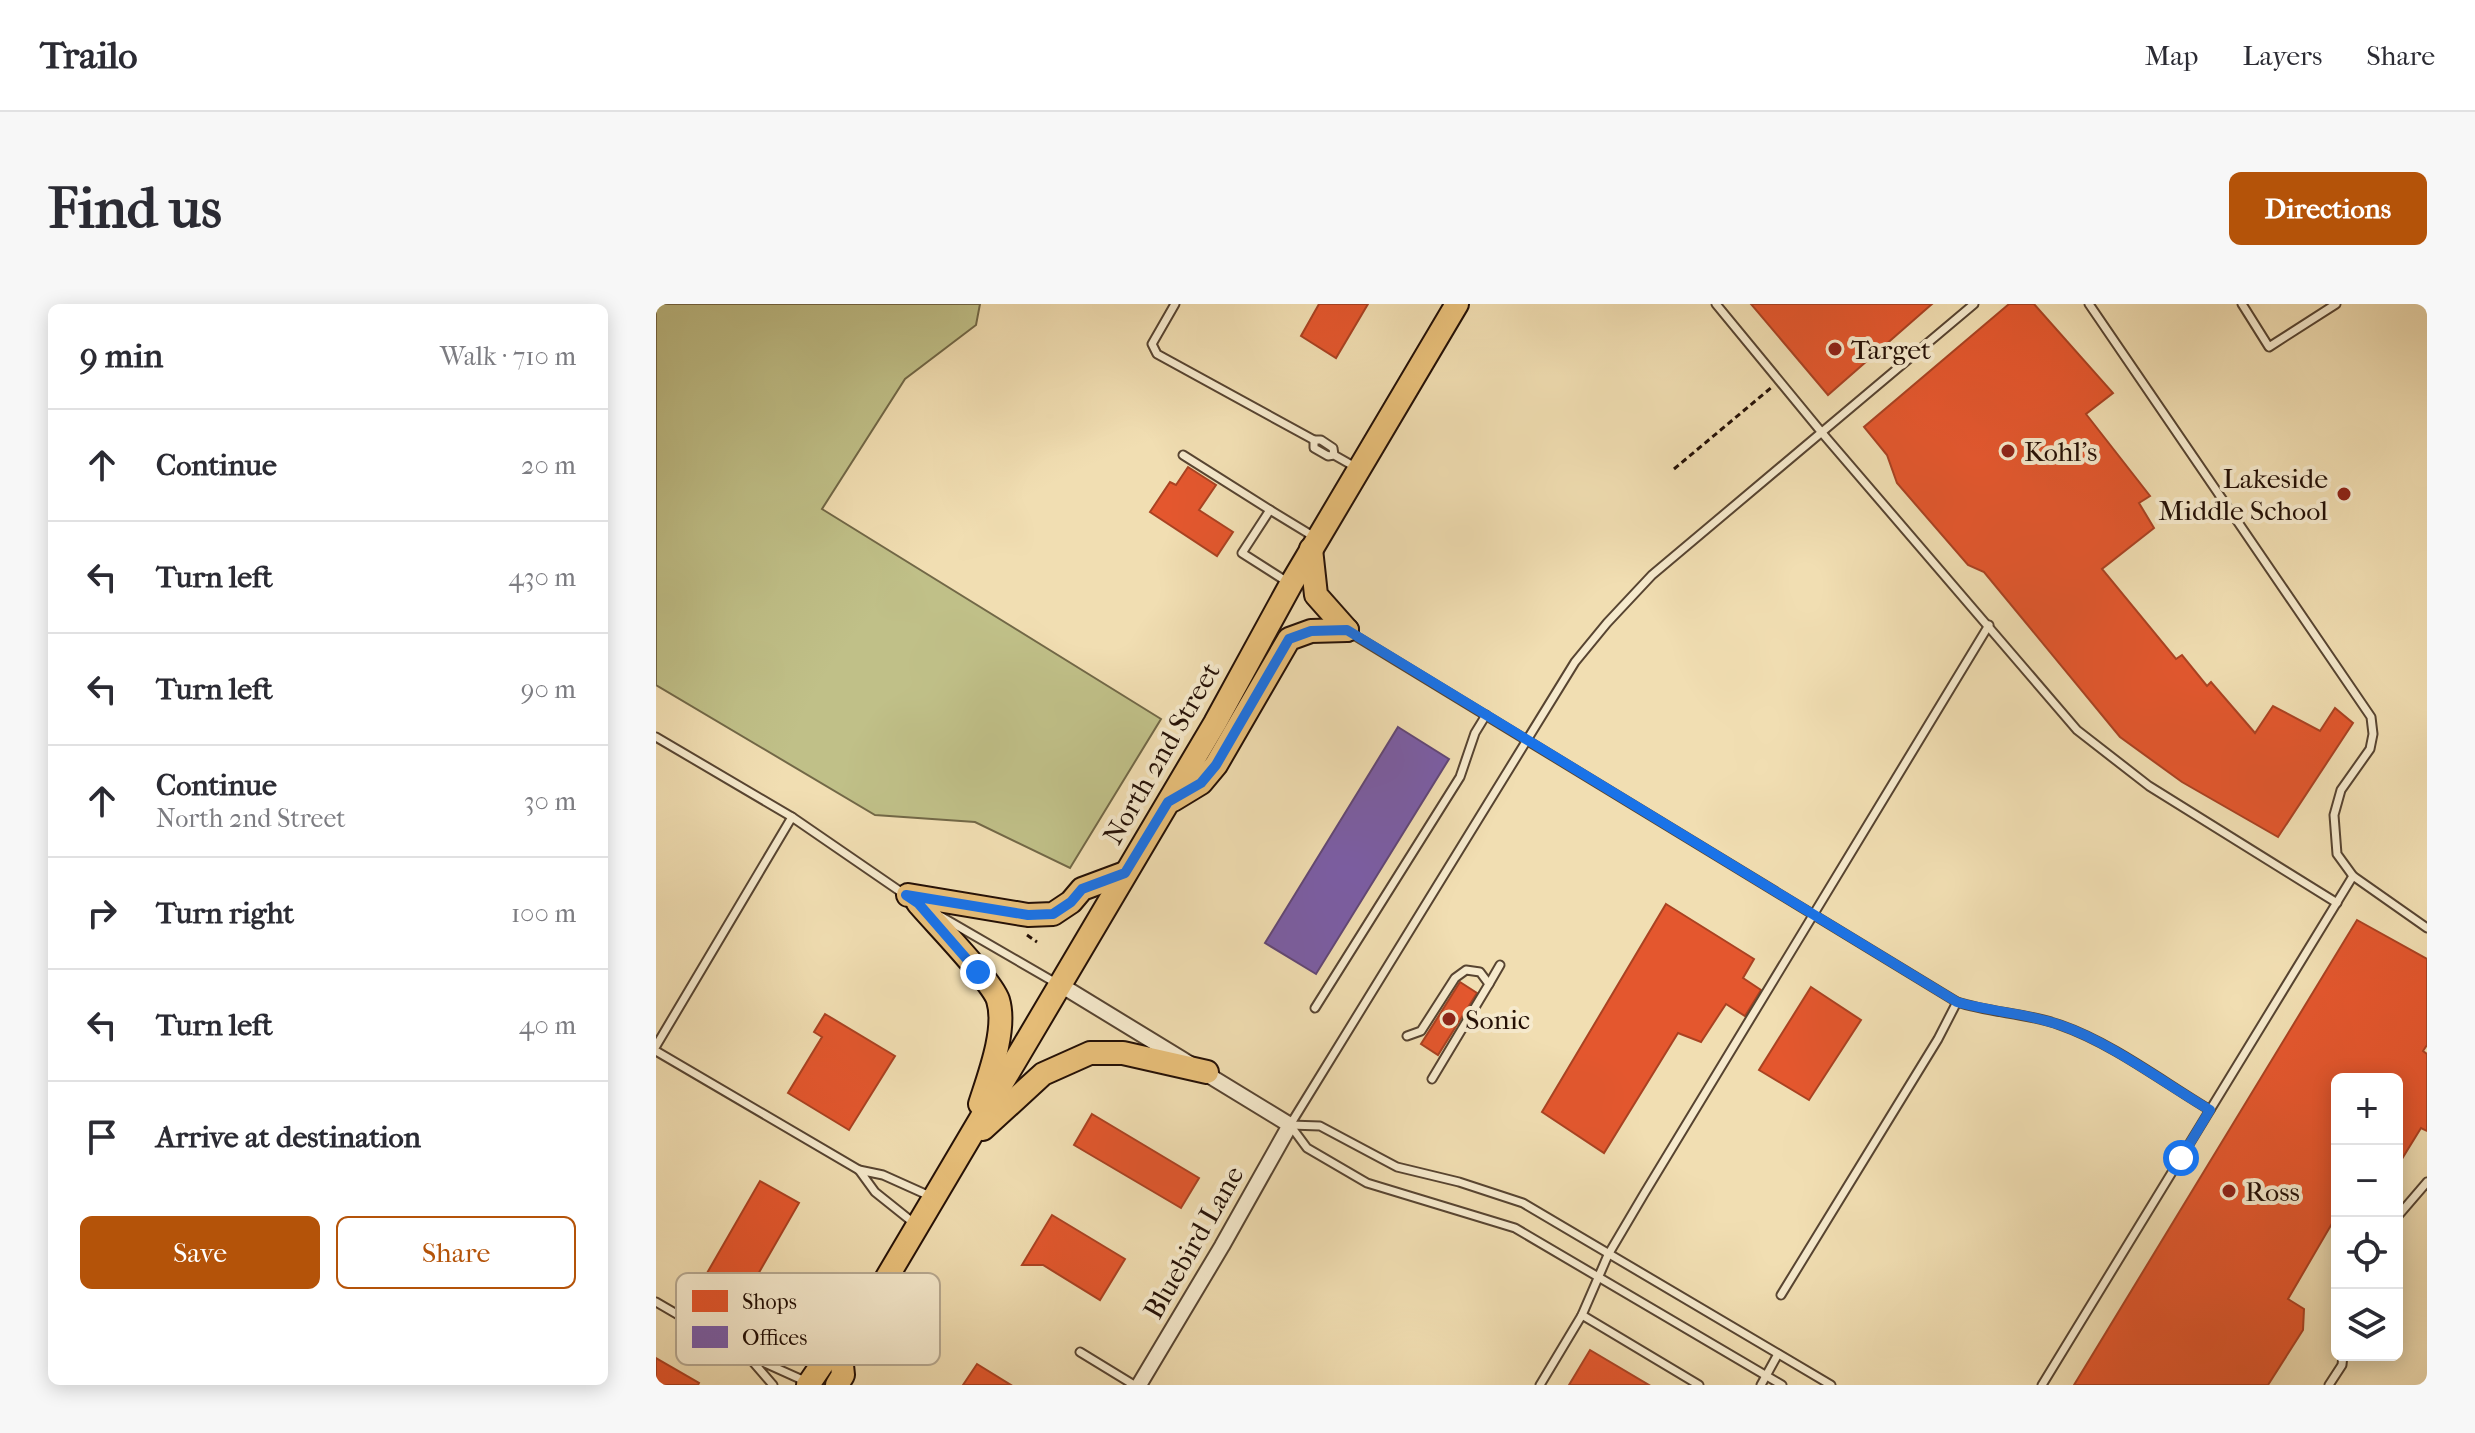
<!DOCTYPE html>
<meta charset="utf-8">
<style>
body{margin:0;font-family:"IM FELL French Canon",serif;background:#f7f7f7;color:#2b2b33}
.controls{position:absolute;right:24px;bottom:24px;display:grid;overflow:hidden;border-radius:12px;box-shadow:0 4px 20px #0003}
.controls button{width:72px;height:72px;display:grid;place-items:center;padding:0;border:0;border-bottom:2px solid #e1e1e2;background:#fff;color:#2b2b33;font:40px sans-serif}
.stop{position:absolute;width:24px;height:24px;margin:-18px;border:6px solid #1a73e8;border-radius:50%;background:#fff}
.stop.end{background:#1a73e8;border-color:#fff;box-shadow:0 2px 8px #0008}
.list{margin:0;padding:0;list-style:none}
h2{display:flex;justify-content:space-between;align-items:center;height:104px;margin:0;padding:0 32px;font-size:34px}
h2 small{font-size:26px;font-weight:400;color:#7c7c81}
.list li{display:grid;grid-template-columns:52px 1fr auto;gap:24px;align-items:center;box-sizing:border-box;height:112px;padding:0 32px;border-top:2px solid #e1e1e2}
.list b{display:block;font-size:30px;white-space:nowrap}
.list p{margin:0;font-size:26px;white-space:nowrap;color:#7c7c81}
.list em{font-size:26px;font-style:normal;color:#7c7c81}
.actions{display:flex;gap:16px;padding:24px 32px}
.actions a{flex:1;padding:18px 0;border:2px solid #b45309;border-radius:12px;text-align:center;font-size:28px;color:#b45309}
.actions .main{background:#b45309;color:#fff}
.icon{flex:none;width:44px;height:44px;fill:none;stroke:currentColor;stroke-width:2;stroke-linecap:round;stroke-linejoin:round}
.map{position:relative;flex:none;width:1771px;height:1081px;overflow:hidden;border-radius:12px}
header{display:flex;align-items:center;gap:48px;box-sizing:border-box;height:112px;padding:0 40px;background:#fff;border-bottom:2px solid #e1e1e2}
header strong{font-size:38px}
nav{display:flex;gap:44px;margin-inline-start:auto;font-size:28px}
.intro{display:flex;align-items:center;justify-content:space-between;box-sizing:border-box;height:192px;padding:0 48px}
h1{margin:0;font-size:56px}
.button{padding:20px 36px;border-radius:12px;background:#b45309;color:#fff;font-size:28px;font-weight:700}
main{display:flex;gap:48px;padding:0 48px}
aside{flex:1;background:#fff;border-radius:12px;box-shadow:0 4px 20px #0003}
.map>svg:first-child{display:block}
.green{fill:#c0c088;stroke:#726847;stroke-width:2}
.shops{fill:#e4572e;stroke:#aa4222;stroke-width:2}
.offices{fill:#7b5ea7;stroke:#614777;stroke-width:2}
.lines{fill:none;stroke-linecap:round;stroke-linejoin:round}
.service-casing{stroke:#574431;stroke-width:11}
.minor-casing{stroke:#574431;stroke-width:18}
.primary-casing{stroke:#241006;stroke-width:26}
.path{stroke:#241006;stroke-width:3;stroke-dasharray:6 4;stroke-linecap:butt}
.service{stroke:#f6eacd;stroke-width:7}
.minor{stroke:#f6eacd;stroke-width:14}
.primary{stroke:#e8bf79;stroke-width:22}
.route{stroke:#1a73e8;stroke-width:10}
.poi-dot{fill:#8f2418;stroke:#f6eacd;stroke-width:3}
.labels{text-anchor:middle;stroke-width:8;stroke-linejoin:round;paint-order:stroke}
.poi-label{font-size:28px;fill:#241006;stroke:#f6eacd;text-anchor:start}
.street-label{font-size:28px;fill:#241006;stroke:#f6eacd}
.key{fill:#f6eacd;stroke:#b7a991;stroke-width:2}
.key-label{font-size:22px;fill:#241006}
</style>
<header>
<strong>Trailo</strong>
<nav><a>Map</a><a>Layers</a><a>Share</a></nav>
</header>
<div class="intro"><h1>Find us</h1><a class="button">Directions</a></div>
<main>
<aside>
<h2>9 min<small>Walk · 710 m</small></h2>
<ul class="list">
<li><svg class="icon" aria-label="ahead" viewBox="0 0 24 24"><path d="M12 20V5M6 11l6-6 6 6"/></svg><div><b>Continue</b></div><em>20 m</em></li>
<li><svg class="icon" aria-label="left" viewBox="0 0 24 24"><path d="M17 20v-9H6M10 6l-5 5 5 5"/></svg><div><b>Turn left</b></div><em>430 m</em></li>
<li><svg class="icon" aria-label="left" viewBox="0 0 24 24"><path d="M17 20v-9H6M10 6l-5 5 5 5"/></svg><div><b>Turn left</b></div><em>90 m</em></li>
<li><svg class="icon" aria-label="ahead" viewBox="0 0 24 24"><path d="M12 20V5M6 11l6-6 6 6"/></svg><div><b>Continue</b><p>North 2nd Street</p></div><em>30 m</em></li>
<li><svg class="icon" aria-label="right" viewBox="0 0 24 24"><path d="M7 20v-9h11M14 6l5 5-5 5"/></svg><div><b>Turn right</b></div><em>100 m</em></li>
<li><svg class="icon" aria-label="left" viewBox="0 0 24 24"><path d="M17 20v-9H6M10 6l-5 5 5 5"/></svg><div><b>Turn left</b></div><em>40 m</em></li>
<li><svg class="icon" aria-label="arrive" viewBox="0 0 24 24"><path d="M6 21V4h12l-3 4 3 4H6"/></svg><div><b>Arrive at destination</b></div></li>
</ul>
<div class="actions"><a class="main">Save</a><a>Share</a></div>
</aside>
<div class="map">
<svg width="1771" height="1081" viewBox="0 0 1771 1081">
<rect width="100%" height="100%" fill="#f1deb2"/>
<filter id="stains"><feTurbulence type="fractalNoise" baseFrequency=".0025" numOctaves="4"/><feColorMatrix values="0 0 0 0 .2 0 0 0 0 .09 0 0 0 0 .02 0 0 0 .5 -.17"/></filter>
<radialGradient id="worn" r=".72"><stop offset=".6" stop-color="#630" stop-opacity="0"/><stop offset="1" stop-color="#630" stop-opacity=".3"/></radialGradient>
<!-- green -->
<polygon class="green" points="0,0 324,0 320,21 249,75 166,205 505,415 414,564 319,518 219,511 0,381"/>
<!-- shops -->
<g class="shops">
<polygon points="663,0 712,0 680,54 645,32"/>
<polygon points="1095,0 1276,0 1172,91"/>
<polygon points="1353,0 1378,0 1457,89 1430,110 1494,192 1483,199 1498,224 1446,265 1520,355 1526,351 1551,382 1555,378 1599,429 1617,402 1664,427 1679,404 1697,419 1622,533 1526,478 1464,433 1328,268 1312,261 1241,179 1231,151 1208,123"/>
<polygon points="532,163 560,181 543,206 577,228 561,252 494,208 514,178 520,181"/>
<polygon points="1010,600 1098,655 1087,674 1105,686 1089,712 1070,700 1045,738 1022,729 948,849 886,808"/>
<polygon points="1701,616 1771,655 1771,741 1767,747 1771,750 1771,827 1765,824 1741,863 1741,775 1681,775 1681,915 1678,916 1632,995 1648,1005 1647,1026 1612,1081 1418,1081"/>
<polygon points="804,678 821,689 782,751 765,740"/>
<polygon points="1155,683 1205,716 1153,796 1103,766"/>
<polygon points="169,710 239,752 193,826 132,789 166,733 158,728"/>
<polygon points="436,810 543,874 525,904 418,841"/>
<polygon points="104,877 143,899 82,1005 43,983"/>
<polygon points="396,911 469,955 444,996 387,961 366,961"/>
<polygon points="934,1046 993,1081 913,1081"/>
<polygon points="0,1054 43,1079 42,1081 0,1081"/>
<polygon points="321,1060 355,1081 307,1081"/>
</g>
<!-- offices -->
<polygon class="offices" points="742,423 793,455 660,670 609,639"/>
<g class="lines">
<defs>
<g id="service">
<polyline points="519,0 496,40 501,50 658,136"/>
<polyline points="1060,0 1167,130 1421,426 1493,482 1681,599"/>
<polyline points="1433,0 1715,413 1717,430 1714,445 1685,486 1678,511 1681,550 1697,572 1771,624"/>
<polyline points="1586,0 1613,43 1680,0"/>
<polyline points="527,151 614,206"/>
<polyline points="678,151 677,144 665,136 658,136 658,144 672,152 678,151 701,164"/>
<polyline points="633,279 586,249 614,206 660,234"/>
<path d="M693,328L1301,698C1335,709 1371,709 1404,721C1456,739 1507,778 1554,806"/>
<polyline points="0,433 136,513 248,590"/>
<polyline points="286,613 400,679"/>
<polyline points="833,680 844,661"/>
<polyline points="659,704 804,473 819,429 830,411"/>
<polyline points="751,732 765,727 799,674 810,666 824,668 833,680 776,775"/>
<polyline points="0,742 136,513"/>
<polyline points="0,747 203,866"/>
<polyline points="634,821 919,358 951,319 996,271 1318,0"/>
<polyline points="634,821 664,822 741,863 803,878 867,899 1175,1081"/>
<polyline points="634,821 651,844 711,879 859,924 1126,1081"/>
<polyline points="1741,913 1771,878"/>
<polyline points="259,920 219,888 203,866 227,871 276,893"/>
<polyline points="1125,991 1282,735 1301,698"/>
<polyline points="0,998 91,1051"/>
<polyline points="926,1011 1043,1081"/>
<polyline points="424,1048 478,1081"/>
<polyline points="117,1081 91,1051 151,1078"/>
<polyline points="884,1081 926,1011 952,951 988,890 1333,321"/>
<polyline points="1105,1081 1122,1050"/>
<polyline points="1386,1081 1697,572"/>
<polyline points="1673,1081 1686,1061 1687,1051"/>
</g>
<polyline id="minor" points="403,680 634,821 566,942 483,1081"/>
<g id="primary">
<polyline points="655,245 660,291 691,326"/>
<polyline points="517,496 545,479 560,461 633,335 655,327 691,326"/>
<polyline points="252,591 372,611 397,610 415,598 426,585 469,569"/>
<path d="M262,599C278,618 336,677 342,696C351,725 333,772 324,800"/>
<polyline points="327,825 387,770 434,749 467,749 551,768"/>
<polyline points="152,1081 169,1056 185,1051"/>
<polyline points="181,1081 187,1071 185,1051 559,419 635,280 801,0"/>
</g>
</defs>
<!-- service casing -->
<use href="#service" class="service-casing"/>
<!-- minor casing -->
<use href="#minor" class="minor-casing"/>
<!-- primary casing -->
<use href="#primary" class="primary-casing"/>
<!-- path -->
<g class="path">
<polyline points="1018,165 1116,83"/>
<polyline points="371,631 381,638"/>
</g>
<!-- service -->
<use href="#service" class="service"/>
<!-- minor -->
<use href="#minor" class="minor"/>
<!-- primary -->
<use href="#primary" class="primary"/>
</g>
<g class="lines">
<!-- route -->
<path class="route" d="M322,668L262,599L250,591L372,611L397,610L415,598L426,585L469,569L512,498L545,479L560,461L633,335L655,327L691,326L1301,698C1335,708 1371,709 1404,721C1454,738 1508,779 1554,806L1525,854"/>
</g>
<!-- markers -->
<g class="poi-dot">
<circle cx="1179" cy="45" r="8"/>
<circle cx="1352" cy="147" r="8"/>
<circle cx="1688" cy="190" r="8"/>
<circle cx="793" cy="715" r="8"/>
<circle cx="1573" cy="887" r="8"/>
</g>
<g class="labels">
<!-- poi labels -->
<g class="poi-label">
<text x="1195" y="55">Target</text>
<text x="1368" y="157">Kohl's</text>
<text x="1672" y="184" text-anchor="end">Lakeside<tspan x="1672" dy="32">Middle School</tspan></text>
<text x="809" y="725">Sonic</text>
<text x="1589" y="897">Ross</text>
</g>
<!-- street labels -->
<g class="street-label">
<text transform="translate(505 449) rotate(-60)" y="10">North 2nd Street</text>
<text transform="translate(537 938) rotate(-60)" y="10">Bluebird Lane</text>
</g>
</g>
<!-- legend -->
<rect x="20" y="969" width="264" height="92" rx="12" class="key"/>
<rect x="36" y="986" width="36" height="22" fill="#e4572e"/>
<rect x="36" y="1022" width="36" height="22" fill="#7b5ea7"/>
<g class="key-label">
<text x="86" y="1005">Shops</text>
<text x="86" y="1041">Offices</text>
</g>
<rect width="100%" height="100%" filter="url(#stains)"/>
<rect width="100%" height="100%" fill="url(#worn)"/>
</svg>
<div class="controls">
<button>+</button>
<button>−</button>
<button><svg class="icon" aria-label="locate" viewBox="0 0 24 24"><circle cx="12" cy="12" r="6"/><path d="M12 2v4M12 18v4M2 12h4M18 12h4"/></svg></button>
<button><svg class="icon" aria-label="layers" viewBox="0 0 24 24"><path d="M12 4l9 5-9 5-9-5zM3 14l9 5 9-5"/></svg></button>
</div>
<div class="stop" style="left:1525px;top:854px"></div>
<div class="stop end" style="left:322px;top:668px"></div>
</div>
</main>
